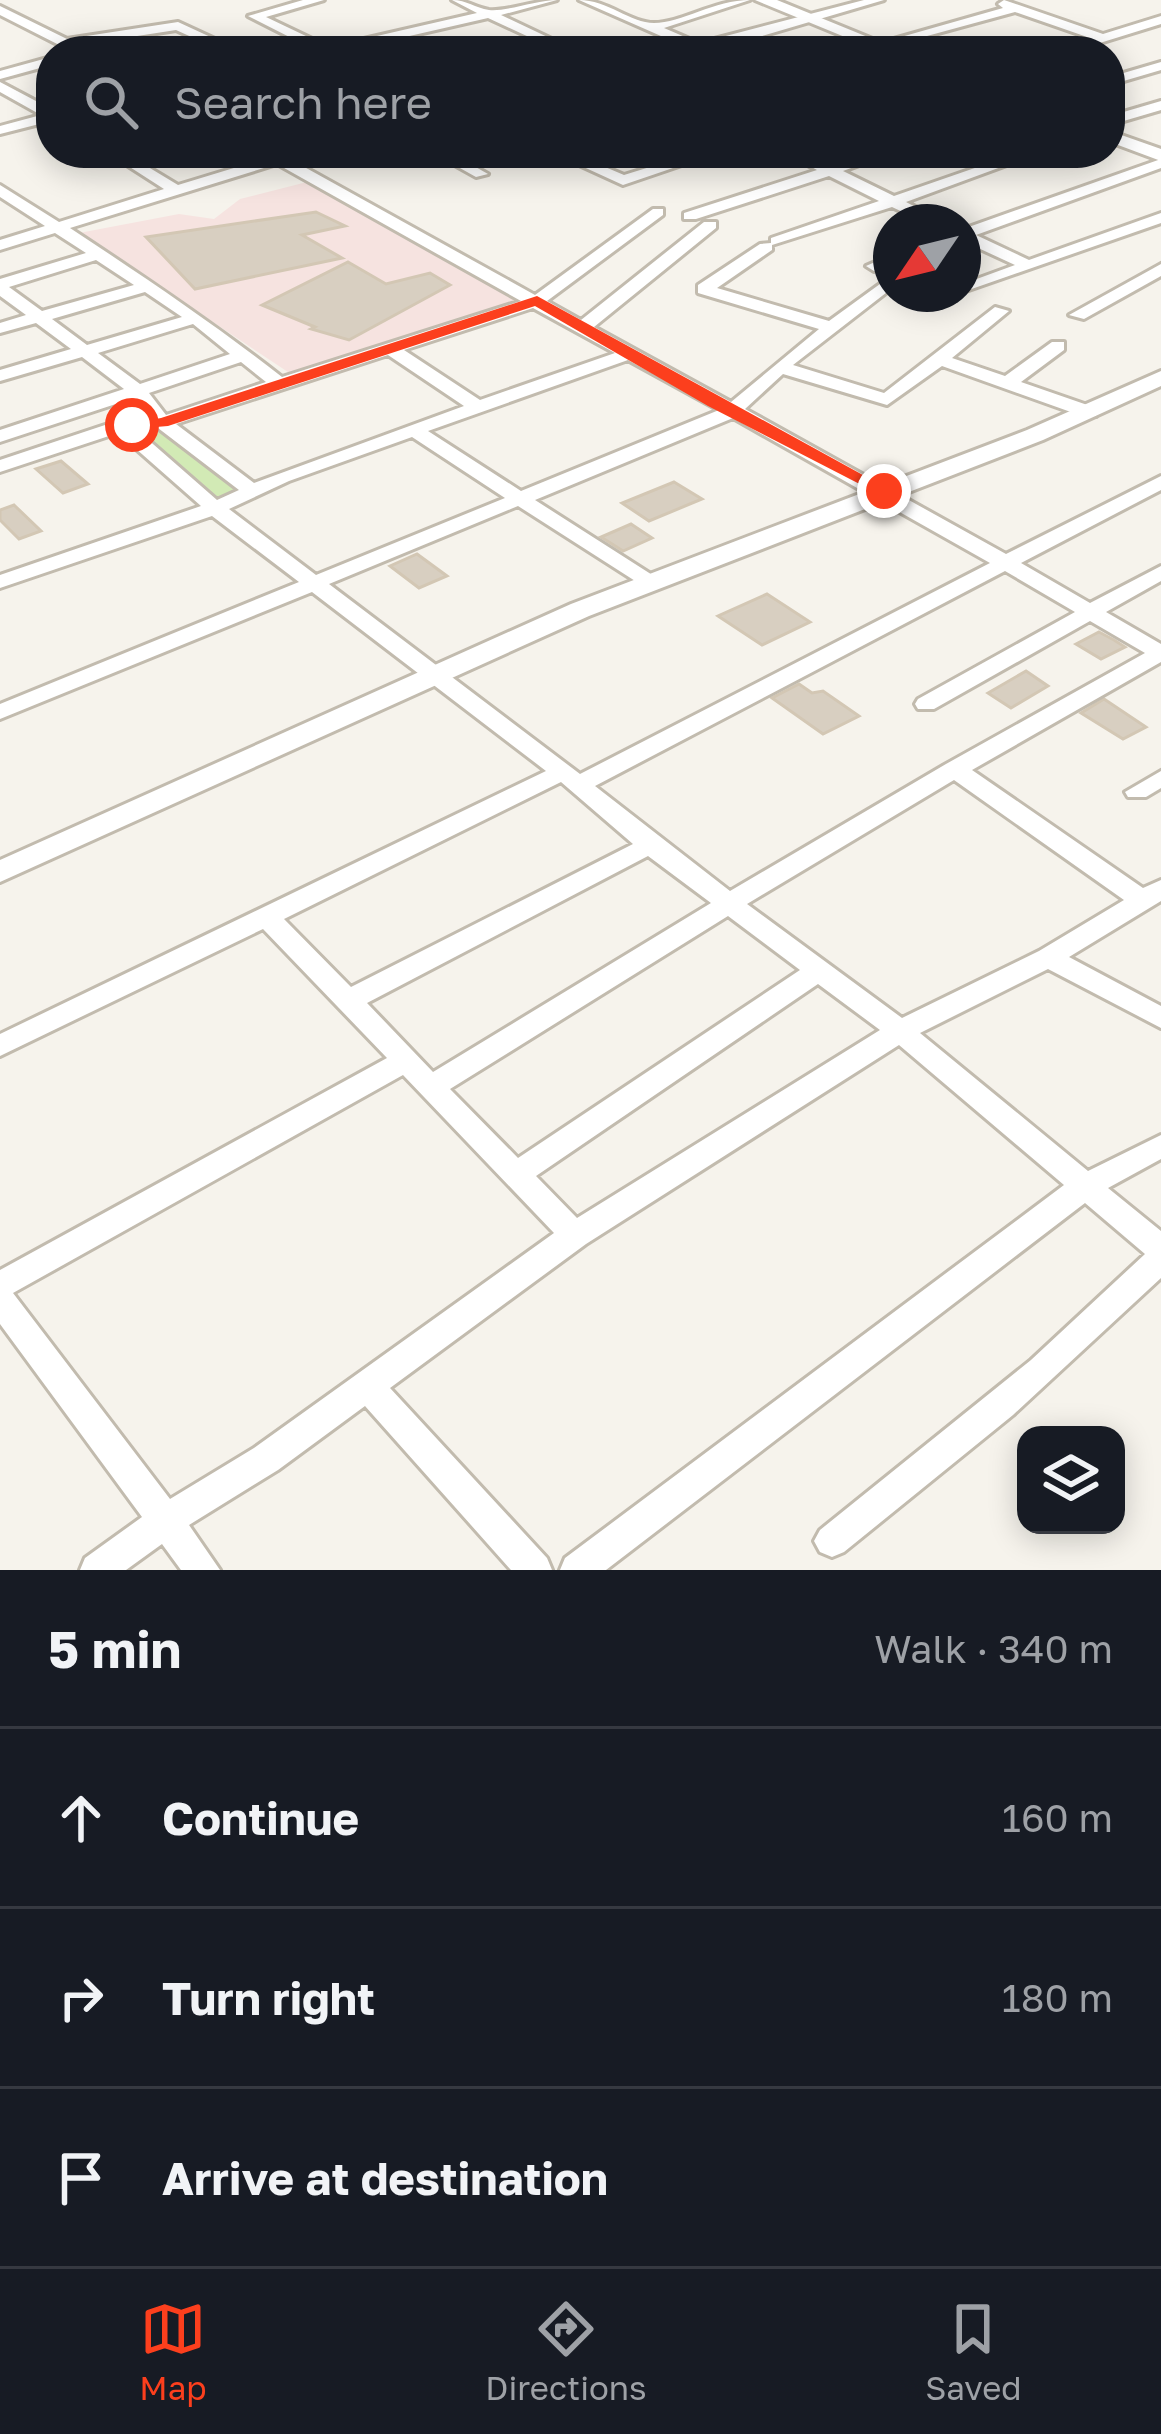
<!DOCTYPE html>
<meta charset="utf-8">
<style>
body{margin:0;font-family:"Golos Text",sans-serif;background:#20242c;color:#f1f3f6}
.controls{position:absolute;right:36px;bottom:36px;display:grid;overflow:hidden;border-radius:24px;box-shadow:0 6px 30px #0003}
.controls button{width:108px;height:108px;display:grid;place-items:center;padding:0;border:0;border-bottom:3px solid #363941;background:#171b24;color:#f1f3f6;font:60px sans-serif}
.compass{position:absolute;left:873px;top:204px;width:108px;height:108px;border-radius:50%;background:#171b24;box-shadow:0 6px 30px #0003;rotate:235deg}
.stop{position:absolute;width:36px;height:36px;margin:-27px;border:9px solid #fc3f1d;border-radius:50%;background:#fff}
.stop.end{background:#fc3f1d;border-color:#fff;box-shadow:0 3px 12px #0008}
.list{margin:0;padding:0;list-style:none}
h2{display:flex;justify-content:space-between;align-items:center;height:156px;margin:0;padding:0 48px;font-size:51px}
h2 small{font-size:39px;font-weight:400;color:#9ea1a6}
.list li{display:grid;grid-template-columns:78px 1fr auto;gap:36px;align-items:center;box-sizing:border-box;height:180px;padding:0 48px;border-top:3px solid #363941}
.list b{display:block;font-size:45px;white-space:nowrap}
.list em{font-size:39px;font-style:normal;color:#9ea1a6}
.icon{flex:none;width:66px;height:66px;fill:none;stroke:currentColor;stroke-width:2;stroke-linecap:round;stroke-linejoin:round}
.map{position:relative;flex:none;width:1161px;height:1570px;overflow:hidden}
.search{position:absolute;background:#171b24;box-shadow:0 6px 30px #0003;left:36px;right:36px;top:36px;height:132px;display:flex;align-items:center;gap:30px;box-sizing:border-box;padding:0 42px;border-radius:48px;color:#9ea1a6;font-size:45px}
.sheet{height:696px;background:#171b24}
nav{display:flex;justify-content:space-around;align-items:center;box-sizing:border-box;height:168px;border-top:3px solid #363941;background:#171b24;font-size:33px;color:#9ea1a6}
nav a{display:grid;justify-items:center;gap:6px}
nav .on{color:#fc3f1d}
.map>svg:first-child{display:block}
.medical{fill:#f6e3e0}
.green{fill:#d2eab5}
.building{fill:#d8cfc1;stroke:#d3c7b4;stroke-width:3}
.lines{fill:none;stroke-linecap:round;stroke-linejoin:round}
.minor-casing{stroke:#c2bbae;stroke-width:6}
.tertiary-casing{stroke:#c2bbae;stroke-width:6}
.minor{fill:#fff;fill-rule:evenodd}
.tertiary{fill:#fff;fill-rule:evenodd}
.route{fill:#fc3f1d}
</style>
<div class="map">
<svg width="1161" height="1570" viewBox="0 0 1161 1570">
<rect width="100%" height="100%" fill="#f6f3ec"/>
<!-- medical -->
<polygon class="medical" points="307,182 522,300 297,378 79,233 179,214 214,219 240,199"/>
<!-- green -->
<polygon class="green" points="162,422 253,491 208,503 127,430"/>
<!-- building -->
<g class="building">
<polygon points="316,212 345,226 302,235 342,258 195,289 146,237"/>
<polygon points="348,262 386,284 430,273 450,285 349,340 311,329 315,327 262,305"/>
<polygon points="61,461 88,484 63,493 36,469"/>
<polygon points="674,482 702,499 649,521 622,503"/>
<polygon points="14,505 41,531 19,539 0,520 0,510"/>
<polygon points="631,524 652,538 623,551 601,537"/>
<polygon points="417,554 447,576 419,588 390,566"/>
<polygon points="767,594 810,622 762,645 718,616"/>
<polygon points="1099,632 1114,640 1125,647 1101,659 1076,644"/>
<polygon points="1026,671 1048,686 1011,708 988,693"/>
<polygon points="799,684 812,693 823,691 859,716 823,734 772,698"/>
<polygon points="1104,699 1146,727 1123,739 1081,713"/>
</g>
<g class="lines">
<defs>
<g id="minor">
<path d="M303,0H324L266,17L329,47L477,13L452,0C467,0 475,8 489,10C506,12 537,0 557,0L501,15L577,51H559L488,18L344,51H317L248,16Z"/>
<path d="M579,0C607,0 631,23 654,23C681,23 715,0 750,0L664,28L699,43L864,0H884L711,51H677L686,47Z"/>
<polygon points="1004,0 1103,34 1161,16 1161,24 1074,51 1053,51 1090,38 1015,12 894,45 887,41 1003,8 998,4"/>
<polygon points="0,6 67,39 178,22 230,46 218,49 176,30 79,45 85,51 71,51 0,15"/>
<polygon points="51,57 51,65 0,79 0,71"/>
<polygon points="1161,62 1161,70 1110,85 1110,77"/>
<polygon points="0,82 51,109 51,121 0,134 0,126 41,115 0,92"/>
<polygon points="1161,101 1161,110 1110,125 1110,116"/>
<path d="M108,153H125L178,185L267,158L262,153L289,154L290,159L535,295L653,209H663V215L547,301L581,320L704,222H716V228L594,327L731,402L819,329L698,293V285L760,244L771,243V238L879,201L829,176L696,219H684V213L817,170L786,153H805L831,166L870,153H892L843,171L894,196L1018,153H1039L906,202L944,222H924L892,207L772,245V250L717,288L829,321L891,276V289L793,365L884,393L995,307L1009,311L952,358L1005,376L1052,342H1064V350L1021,382L1096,408V416H1082L942,366L887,405L783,374L745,409L1006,554L1161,476V490L1021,563L1090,603L1161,566V581L1106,612L1161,644V662L972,770L1143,888L1161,880V901L1069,957L1161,1006V1028L1048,969L920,1033L1088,1171L1161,1135V1159L1108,1188L1161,1231V1278L1013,1415L844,1552L832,1557L820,1552L814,1541L820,1530L1031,1360L1145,1254L1085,1203L606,1570H560L565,1558L1064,1185L899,1045L586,1244L390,1388L547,1558L552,1570H511L365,1406L278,1470L189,1525L220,1570H181L162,1544L126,1570H80L85,1558L142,1517L0,1324V1270L387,1058L263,929L0,1056V1034L546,771L312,592L0,719V704L299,582L212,516L0,588V575L201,506L118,433L0,472V460L114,422L149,418L134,398L0,442V430L124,389L82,357L0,381V370L71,349L36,323L0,333V323L26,315L0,296V279L86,253L55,233L0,250V240L45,226L0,197V185L59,222L164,189ZM277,164L521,301L282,377C217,326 143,276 70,228ZM96,260L134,285L42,311L9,287ZM145,292L182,317L87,345L52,319ZM533,308L615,353L480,400L404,350ZM193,324L230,354L140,384L98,353ZM388,355L464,406L254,483L176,424ZM628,360L719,410L521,491L428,431ZM241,362L266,382L166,415L149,393ZM733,418L990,563L580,774L329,584L518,506L643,586H657L661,582L657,578L535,500ZM158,428L239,490L217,500L137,430ZM412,437L505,498L316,575L229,509L289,481ZM1005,571L1075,612L918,699L915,704L918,709H934L1090,621L1145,653L946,764L730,891L595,786ZM954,780L1124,900L1039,951L902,1018L747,904ZM561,782L633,844L351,987L284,919ZM648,856L711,903L433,1072L367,1003ZM728,916L800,970L518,1158L450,1089ZM818,984L880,1030L577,1218L536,1176ZM403,1075L554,1233L254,1448L170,1499L13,1293Z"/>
<polygon points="433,153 451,153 488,174 476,177"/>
<polygon points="553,153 572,153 624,175 695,153 717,153 623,185"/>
<polygon points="1161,159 1161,168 976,235 1029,260 1161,213 1161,223 963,292 963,284 1015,265 963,241 963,229"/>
<polygon points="891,255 891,265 874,271 866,266"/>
<polygon points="1161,264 1161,276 1084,319 1069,315"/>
<polygon points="1161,771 1161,788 1146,797 1128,797 1125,792"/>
</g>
<g id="tertiary">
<polygon points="755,0 777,0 902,51 879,51"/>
<polygon points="1110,131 1161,149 1161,161 1110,142"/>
<polygon points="1161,371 1161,386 1043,440 589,616 0,882 0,860 571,604 1027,430"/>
</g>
</defs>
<!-- minor casing -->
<use href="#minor" class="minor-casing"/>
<!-- tertiary casing -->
<use href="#tertiary" class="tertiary-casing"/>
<!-- minor -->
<use href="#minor" class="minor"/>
<!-- tertiary -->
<use href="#tertiary" class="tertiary"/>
</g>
<!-- route -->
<polygon class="route" points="537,296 892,491 879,494 708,406 535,306 168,426 132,429 124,425 161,418"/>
</svg>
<div class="controls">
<button><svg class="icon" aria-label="layers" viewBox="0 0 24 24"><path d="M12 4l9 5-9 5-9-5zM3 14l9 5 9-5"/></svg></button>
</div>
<svg class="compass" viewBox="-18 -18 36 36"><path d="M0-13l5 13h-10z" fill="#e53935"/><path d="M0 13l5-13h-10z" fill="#9ea1a6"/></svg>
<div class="stop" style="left:132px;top:425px"></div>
<div class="stop end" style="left:884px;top:491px"></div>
<div class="search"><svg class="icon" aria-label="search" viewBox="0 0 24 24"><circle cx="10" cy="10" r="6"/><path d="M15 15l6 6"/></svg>Search here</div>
</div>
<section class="sheet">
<h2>5 min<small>Walk · 340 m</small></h2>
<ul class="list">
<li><svg class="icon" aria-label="ahead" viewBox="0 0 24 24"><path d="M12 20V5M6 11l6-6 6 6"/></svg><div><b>Continue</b></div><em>160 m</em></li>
<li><svg class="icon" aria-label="right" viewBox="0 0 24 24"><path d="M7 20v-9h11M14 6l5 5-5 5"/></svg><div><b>Turn right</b></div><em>180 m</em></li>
<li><svg class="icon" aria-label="arrive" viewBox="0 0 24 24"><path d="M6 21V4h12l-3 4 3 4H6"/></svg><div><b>Arrive at destination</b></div></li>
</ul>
</section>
<nav>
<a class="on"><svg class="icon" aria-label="map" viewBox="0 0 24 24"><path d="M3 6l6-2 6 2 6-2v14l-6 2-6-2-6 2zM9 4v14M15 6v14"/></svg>Map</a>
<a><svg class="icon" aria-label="directions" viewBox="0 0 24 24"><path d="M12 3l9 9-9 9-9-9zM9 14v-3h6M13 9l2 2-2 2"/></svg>Directions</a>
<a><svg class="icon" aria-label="saved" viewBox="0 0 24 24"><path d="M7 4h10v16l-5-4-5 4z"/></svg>Saved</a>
</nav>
